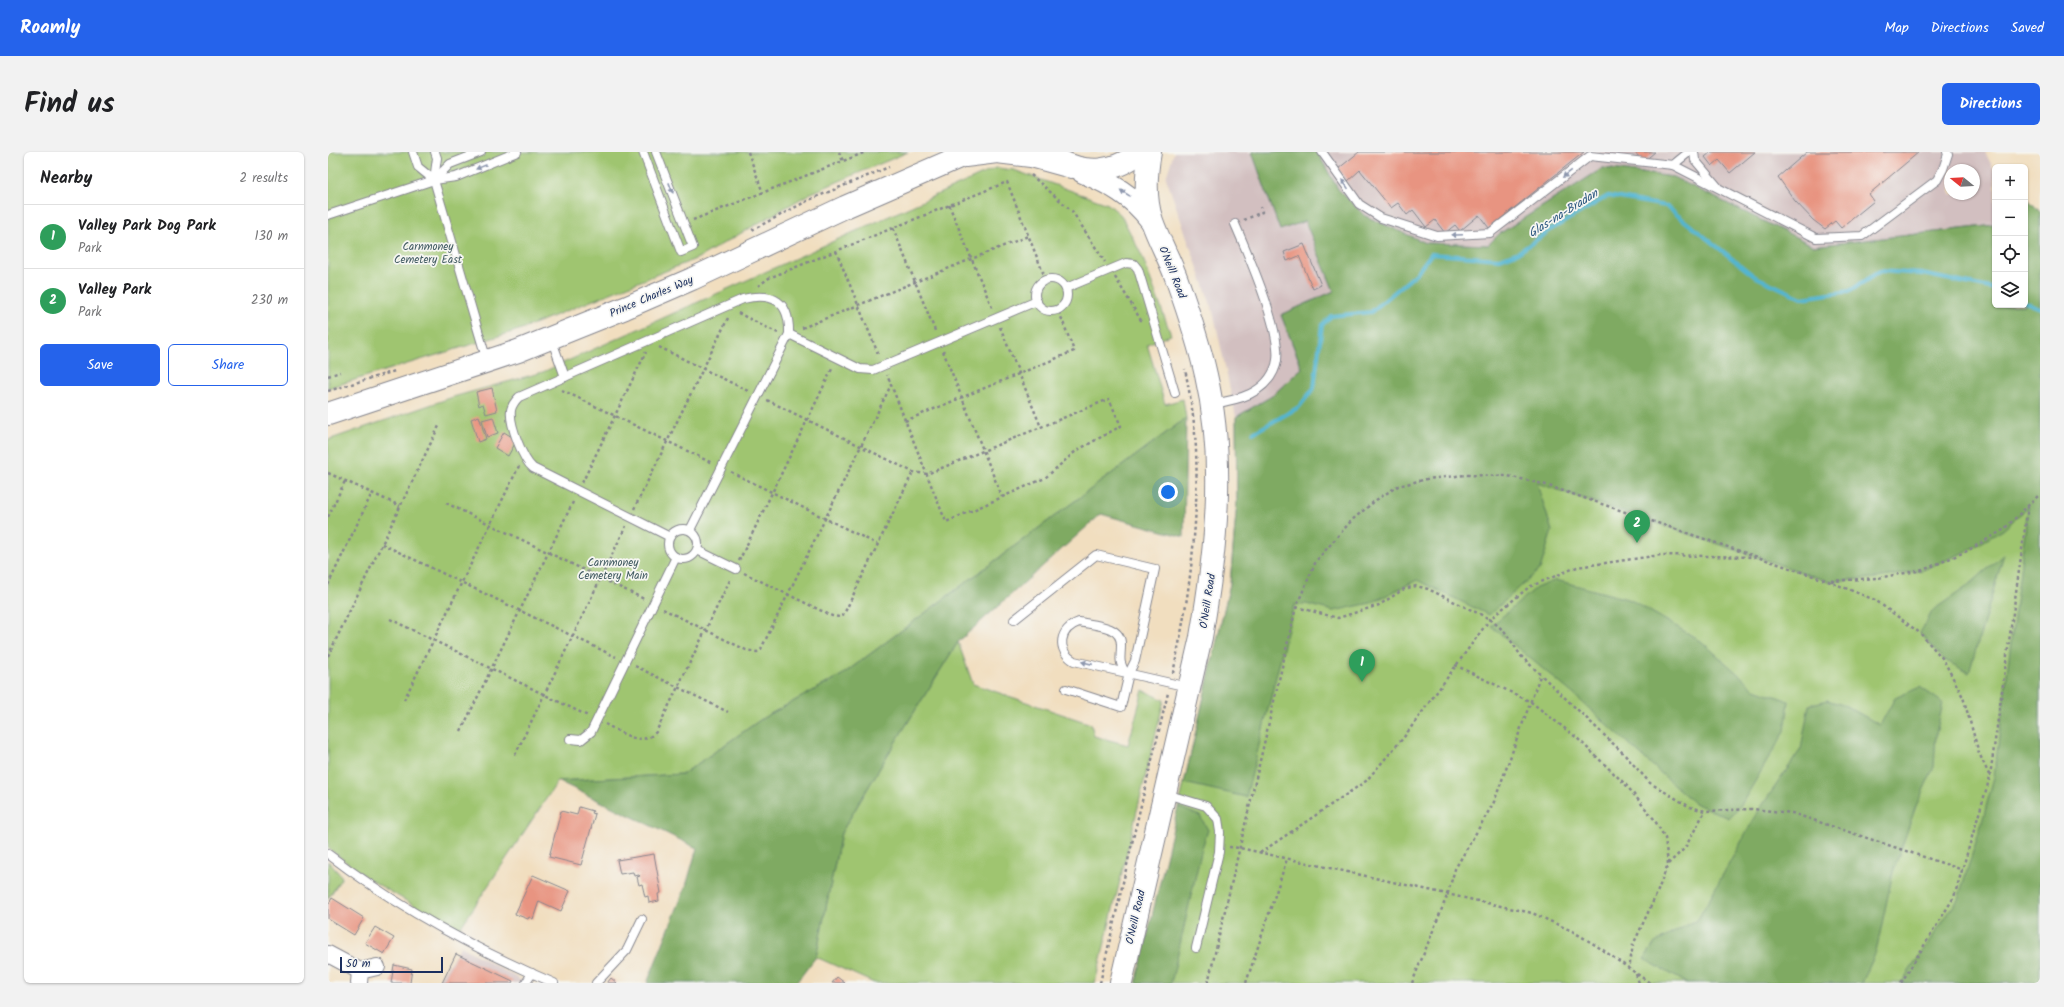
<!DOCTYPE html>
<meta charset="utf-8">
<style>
body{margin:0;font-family:Kalam,sans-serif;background:#f2f2f2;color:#202124}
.controls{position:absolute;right:12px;top:12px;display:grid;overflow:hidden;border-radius:6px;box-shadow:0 1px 3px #0004}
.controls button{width:36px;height:36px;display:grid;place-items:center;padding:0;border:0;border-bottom:1px solid #e0e0e0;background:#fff;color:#202124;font:20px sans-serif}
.compass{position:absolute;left:1616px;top:12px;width:36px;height:36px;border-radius:50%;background:#fff;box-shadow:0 1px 3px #0004;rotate:288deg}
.scale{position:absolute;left:12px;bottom:10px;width:103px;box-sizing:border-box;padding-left:4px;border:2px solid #1b2f5e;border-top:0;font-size:11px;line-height:14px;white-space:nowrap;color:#1b2f5e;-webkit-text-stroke:3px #f6f6f2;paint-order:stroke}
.you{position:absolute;left:840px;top:340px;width:14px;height:14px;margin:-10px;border:3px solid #fff;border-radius:50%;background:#1a73e8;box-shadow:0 0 0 6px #1a73e833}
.badge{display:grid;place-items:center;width:26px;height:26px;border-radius:50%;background:#2563eb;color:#fff;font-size:13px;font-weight:700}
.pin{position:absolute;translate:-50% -33px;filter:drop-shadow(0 1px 2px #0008)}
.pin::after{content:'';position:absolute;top:21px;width:14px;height:12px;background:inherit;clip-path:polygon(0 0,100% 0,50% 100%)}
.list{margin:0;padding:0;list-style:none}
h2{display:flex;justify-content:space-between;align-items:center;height:52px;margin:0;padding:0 16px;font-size:17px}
h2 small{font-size:13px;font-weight:400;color:#757577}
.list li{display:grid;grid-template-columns:26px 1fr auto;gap:12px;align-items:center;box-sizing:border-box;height:64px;padding:0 16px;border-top:1px solid #e0e0e0}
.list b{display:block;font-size:15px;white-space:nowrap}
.list p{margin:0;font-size:13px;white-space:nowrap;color:#757577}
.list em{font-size:13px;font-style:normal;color:#757577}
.actions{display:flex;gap:8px;padding:12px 16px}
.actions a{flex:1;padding:9px 0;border:1px solid #2563eb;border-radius:6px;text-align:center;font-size:14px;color:#2563eb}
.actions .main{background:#2563eb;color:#fff}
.icon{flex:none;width:22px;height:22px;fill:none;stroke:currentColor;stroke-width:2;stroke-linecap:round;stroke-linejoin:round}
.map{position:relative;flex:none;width:1712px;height:831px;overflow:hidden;border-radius:6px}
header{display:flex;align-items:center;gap:24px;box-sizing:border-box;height:56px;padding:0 20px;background:#2563eb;color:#fff}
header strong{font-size:19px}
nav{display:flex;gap:22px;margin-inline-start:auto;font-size:14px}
.intro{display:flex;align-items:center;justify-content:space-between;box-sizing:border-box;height:96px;padding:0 24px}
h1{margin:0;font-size:28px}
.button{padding:10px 18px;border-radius:6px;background:#2563eb;color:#fff;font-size:14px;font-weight:700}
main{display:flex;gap:24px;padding:0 24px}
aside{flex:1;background:#fff;border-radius:6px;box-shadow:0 1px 3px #0004}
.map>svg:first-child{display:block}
.industrial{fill:#d2bfc0;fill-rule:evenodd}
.green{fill:#9fc56f;stroke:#5d7a66}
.forest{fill:#7faa62;stroke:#4d6c60}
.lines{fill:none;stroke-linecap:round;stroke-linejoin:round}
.stream{stroke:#52b5d1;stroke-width:4}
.building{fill:#e89481}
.lane-casing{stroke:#86868e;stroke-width:10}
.street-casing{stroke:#86868e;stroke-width:18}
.secondary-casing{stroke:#86868e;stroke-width:24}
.path{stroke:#86868e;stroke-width:2.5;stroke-dasharray:3 3;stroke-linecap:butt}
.lane{stroke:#fff;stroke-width:8}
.street{stroke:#fff;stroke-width:16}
.secondary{stroke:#fff;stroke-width:22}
.oneway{fill:#8d97ae}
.labels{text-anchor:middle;stroke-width:3.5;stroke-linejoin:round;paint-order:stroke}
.park-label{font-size:11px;fill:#435c63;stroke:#f6f6f2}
.street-label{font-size:11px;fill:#1b2f5e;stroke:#f6f6f2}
.water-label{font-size:12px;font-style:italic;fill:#2c5780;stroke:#f6f6f2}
</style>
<header>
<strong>Roamly</strong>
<nav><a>Map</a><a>Directions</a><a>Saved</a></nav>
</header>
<div class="intro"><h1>Find us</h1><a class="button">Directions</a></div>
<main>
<aside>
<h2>Nearby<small>2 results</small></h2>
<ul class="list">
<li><span class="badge" style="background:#2e9e5b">1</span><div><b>Valley Park Dog Park</b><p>Park</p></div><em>130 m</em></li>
<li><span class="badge" style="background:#2e9e5b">2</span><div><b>Valley Park</b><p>Park</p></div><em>230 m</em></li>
</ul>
<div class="actions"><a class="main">Save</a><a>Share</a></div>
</aside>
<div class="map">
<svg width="1712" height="831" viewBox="0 0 1712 831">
<rect width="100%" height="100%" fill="#f6f6f2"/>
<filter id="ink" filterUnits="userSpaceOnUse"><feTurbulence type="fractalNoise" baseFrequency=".025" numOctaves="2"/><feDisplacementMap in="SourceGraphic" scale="8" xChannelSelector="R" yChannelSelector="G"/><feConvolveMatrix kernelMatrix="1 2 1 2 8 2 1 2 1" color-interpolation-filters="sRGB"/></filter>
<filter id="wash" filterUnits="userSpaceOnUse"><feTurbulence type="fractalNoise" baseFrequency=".012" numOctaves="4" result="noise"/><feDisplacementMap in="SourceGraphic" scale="16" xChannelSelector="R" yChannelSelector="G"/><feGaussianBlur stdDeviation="0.9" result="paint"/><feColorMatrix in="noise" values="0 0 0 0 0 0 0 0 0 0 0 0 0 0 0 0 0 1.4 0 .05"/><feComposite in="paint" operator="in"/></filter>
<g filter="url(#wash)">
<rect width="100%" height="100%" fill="#f1debf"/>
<!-- industrial -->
<g class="industrial">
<polygon points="846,0 924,0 952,78 976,69 1006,139 953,163 974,216 944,244 908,265 885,159 838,26"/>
<path d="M989,0H1657L1667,20V73L1486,94L1346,25L1171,82L1160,93L1098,91L1037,64L1010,37ZM1622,18H1646V42H1622Z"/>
<polygon points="133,794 198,831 108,831"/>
</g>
<!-- green -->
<g class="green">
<polygon points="0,0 580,0 481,42 370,106 191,178 0,236"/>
<polygon points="924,0 989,0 1010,37 1037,64 1098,91 1160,93 1171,82 1275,16 1345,25 1486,94 1667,73 1667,153 1697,153 1697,44 1712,60 1712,831 810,831 902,432 909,350 908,265 944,244 974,216 953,163 1006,139 977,69 952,78"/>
<polygon points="668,16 686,18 780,52 793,63 814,104 843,183 819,192 837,252 855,247 858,266 514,523 435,566 355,622 230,629 130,779 39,726 0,696 0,288 125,245 215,220"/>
<polygon points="630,490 645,532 763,572 766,584 800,593 815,538 836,548 767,831 546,831 488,805 513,681 565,594"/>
<polygon points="0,709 14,725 0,747"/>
</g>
<!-- forest -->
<g class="forest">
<polygon points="924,0 989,0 1010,37 1037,64 1098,91 1160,93 1171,82 1275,16 1345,25 1486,94 1667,73 1667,153 1697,153 1697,44 1712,60 1712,831 1573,831 1630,747 1653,674 1666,625 1700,355 1675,378 1639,399 1595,418 1549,426 1500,429 1209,331 1224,379 1212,417 1161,463 1089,428 1043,451 1005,459 978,452 966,453 918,645 856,631 902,432 909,350 908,265 944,244 974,216 953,163 1006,139 977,69 952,78"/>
<polygon points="858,266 856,385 773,362 630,490 565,594 513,681 488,805 468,831 319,831 358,734 369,696 230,629 355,622 435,566 514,523"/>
<polygon points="1676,402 1641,521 1615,507 1592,481 1605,458 1640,434"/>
<polygon points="1228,428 1303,448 1373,489 1427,537 1461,549 1457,579 1413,653 1401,666 1366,651 1244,541 1163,474 1208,436"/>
<polygon points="1592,535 1615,551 1608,582 1606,615 1588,654 1565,720 1548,800 1534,831 1359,831 1316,807 1327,791 1370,767 1431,658 1473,597 1481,553 1499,548 1518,554 1552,573 1567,546"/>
<polygon points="850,655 872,664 880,678 874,696 845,823 843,831 808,831"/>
</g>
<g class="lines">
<!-- stream -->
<g class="stream">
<polyline points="1697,150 1712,156"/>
<polyline points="925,281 971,255 986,236 994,173 1003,164 1043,160 1088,122 1103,102 1172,107 1191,100 1224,77 1280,44 1338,54 1426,124 1474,146 1522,139 1552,119 1594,122 1667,137"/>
</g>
</g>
<g id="blocks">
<!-- building -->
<g class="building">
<polygon points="1031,0 1256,0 1161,76 1151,63 1132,79 1127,73 1117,81 1107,68 1098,75 1085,58 1079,63 1070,51 1063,56 1032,18 1020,29 1010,17"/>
<polygon points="1307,0 1327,0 1315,10"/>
<polygon points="1383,0 1427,0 1402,21 1391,8 1384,14 1377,5"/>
<polygon points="1479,0 1591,0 1541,42 1546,49 1513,76 1507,69 1497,77 1485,68 1467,49 1450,25"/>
<polygon points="976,92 993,133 985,137 971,104 959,109 956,100"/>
<polygon points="164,236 169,259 158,262 155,252 151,254 148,240"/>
<polygon points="151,264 158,287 150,290 143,267"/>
<polygon points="165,265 170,281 159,285 154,268"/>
<polygon points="176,280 189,288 180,304 167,296"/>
<polygon points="251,655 265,659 264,661 267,662 253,713 221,705 233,659 249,663"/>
<polygon points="326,702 333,741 330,742 331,749 321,751 320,744 317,745 314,732 311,733 309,725 312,724 311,723 306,724 305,720 292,722 289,708"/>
<polygon points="205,723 242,739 233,759 211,749 205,767 201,765 200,767 187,762"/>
<polygon points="4,746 36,766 26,783 0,767 0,753"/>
<polygon points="47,775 66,786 56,802 37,791"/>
<polygon points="128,802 185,829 184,831 114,831"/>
<polygon points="66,813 84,817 82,831 63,831"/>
<polygon points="509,825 517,831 504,831"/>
<polygon points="283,826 289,831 279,831"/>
</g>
</g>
</g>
<g filter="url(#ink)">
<use href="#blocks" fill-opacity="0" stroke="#86868e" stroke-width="1"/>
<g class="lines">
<defs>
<g id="lane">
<polyline points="85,0 90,15 106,28"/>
<polyline points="107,0 109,6 106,28 159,209"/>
<polyline points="315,0 353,100 365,95 328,0"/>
<polyline points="994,0 1031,52 1053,66 1109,84 1162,81 1262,4 1345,13 1488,86 1534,84 1609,28 1615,17 1620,2 1619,0"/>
<polyline points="1366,0 1367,8 1389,34"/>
<polyline points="1345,13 1361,0"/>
<polyline points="106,28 122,12 153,0"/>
<polyline points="0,63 106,28 128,25 189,0"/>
<circle cx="723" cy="143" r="16"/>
<polyline points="738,136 798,111 806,112 810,117 847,241"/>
<polyline points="461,182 532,217 545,218 709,149"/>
<polyline points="223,186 237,225"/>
<path d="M884,252C909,248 939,242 948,213C957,185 919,100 907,72"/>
<circle cx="355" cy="392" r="15"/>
<path d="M342,385L205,316C195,308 181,272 183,258C184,253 187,249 191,245L415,147C445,140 462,149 461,182L362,378"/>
<polyline points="369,398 408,417"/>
<polyline points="686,468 768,403 827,417 807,509 801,521 793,555 738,537"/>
<path d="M797,520C790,508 793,507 793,493C794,473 765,473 751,470C731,477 728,498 746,509L860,535"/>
<polyline points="242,587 253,588 263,580 348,405"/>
<polyline points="838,642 878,654 890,667 892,680 891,700 868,796"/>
<path d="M0,702C69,755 146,797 226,831"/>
<polyline points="198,831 204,821"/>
<polyline points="268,831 299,798 314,767"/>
</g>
<g id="street">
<polyline points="0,802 32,819"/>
<polyline points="31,831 32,819 49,815"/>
</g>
<g id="secondary">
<polyline points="637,4 669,0 703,4 743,15"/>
<path d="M730,8C759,23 786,21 812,0"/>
<path d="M755,20C783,32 804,43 823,68"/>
<polyline points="0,262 190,199 297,156 364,127 517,55 643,0"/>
<path d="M793,831L873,485C888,399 898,309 878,223C871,191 860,159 849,128C842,108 831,89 824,69C817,48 818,22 822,0"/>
</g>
</defs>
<!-- lane casing -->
<use href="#lane" class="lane-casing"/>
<!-- street casing -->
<use href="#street" class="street-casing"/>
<!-- secondary casing -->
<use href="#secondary" class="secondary-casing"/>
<!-- path -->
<g class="path">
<polyline points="420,0 435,41"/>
<polyline points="511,0 515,9"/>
<polyline points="703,23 744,59 777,110"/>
<polyline points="621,53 665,158"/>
<polyline points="365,68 538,0"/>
<polyline points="916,68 934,60 932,55"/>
<polyline points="565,76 608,181"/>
<polyline points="424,78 481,48 561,15"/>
<polyline points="508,99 551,204"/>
<polyline points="787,125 814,170"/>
<polyline points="430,134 441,126 679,30 718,128"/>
<polyline points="410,161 450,181"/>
<polyline points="672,175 713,275"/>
<polyline points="474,176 700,84"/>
<polyline points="331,195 422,240"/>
<polyline points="615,199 674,345"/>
<polyline points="0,224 12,220"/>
<polyline points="234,238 384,311"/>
<polyline points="0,239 67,219"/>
<path d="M439,248L585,320L599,322L781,247L793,274L748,299L717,326L618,370C598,321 579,272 559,223"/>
<polyline points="577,269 746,199 730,157"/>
<polyline points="403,320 549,392"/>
<polyline points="0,321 72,354"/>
<polyline points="254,331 318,200"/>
<polyline points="118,351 316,447"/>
<polyline points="306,357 400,166"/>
<polyline points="0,365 17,329"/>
<polyline points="54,392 288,505"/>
<polyline points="411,409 505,215"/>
<polyline points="416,421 504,464 512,465 516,462 585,320"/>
<polyline points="1503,429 1549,426 1595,418 1639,399 1675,378 1712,342"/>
<polyline points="0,433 44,341"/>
<polyline points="968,455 1010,466 1051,453 1076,437 1088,434 1100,437 1162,467 1177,480 1193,504 1295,601 1322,631 1362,655 1377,659 1424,657 1464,661 1635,718"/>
<polyline points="335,457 418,498 429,500 433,497 563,233"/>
<polyline points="62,467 260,564"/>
<polyline points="0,504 111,274"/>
<polyline points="1127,513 1203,550 1249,586 1298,633 1326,667 1337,686 1340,712 1329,741 1305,793 1301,817"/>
<polyline points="307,514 400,560"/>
<path d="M845,521C861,448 871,372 868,298C867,270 862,243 857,217"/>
<polyline points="76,548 191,314"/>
<path d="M277,572C293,580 313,596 328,580L403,426"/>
<polyline points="133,579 246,348"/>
<polyline points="187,603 298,374"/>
<polyline points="1662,624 1700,355"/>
<polyline points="901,695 912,696 1204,761 1244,779 1269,794 1322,831"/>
<polyline points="932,701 1038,629 1076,585 1162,467 1201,435 1249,415 1333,403 1427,405"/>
<polyline points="1340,712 1357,696 1377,659"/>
<polyline points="1308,822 1311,831"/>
<polyline points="772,831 807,678 840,541"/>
<polyline points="880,831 968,455 988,409 1024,368 1048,348 1070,334 1099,327 1138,323 1180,324 1215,332 1500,429 1547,448 1592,481 1615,507 1635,545 1651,601 1662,625 1626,745 1573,831"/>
<polyline points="918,831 959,707"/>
<polyline points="1084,831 1119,744 1127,717 1166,650 1212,524"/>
</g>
<!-- lane -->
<use href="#lane" class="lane"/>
<!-- street -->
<use href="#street" class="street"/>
<!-- secondary -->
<use href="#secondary" class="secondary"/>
</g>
<!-- one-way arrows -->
<defs><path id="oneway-solid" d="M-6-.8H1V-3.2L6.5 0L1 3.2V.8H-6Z"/></defs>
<g class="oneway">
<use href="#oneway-solid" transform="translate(153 15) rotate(158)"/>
<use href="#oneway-solid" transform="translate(1239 22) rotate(143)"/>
<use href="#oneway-solid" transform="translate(1017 32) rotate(-125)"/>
<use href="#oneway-solid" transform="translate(343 36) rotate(69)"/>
<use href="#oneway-solid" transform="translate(797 41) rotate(-148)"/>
<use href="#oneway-solid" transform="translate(1129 83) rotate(177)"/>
<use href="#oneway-solid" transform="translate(759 511) rotate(-167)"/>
</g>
</g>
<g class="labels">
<!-- park labels -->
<g class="park-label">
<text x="100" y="98">Carnmoney<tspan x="100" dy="13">Cemetery East</tspan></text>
<text x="285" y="414">Carnmoney<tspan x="285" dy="13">Cemetery Main</tspan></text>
</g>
<!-- street labels -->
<g class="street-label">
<text transform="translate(845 120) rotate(68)" y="4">O'Neill Road</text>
<text transform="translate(323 144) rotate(-23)" y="4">Prince Charles Way</text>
<text transform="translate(879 449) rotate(-81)" y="4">O'Neill Road</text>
<text transform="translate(807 765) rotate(-77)" y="4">O'Neill Road</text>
</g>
<!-- water labels -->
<g class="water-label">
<text transform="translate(1235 61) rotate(-32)" y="4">Glas-na-Bradan</text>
</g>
</g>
</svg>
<div class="controls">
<button>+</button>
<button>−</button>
<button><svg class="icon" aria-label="locate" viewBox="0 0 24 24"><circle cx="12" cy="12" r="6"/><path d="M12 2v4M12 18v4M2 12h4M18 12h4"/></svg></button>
<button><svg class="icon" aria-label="layers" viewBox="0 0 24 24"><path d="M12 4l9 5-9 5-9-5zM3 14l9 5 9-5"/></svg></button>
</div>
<svg class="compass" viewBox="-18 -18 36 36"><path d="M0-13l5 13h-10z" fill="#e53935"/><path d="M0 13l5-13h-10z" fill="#757577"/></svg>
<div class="scale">50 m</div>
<div class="you"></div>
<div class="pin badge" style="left:1034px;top:530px;background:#2e9e5b">1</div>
<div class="pin badge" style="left:1309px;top:391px;background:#2e9e5b">2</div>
</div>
</main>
